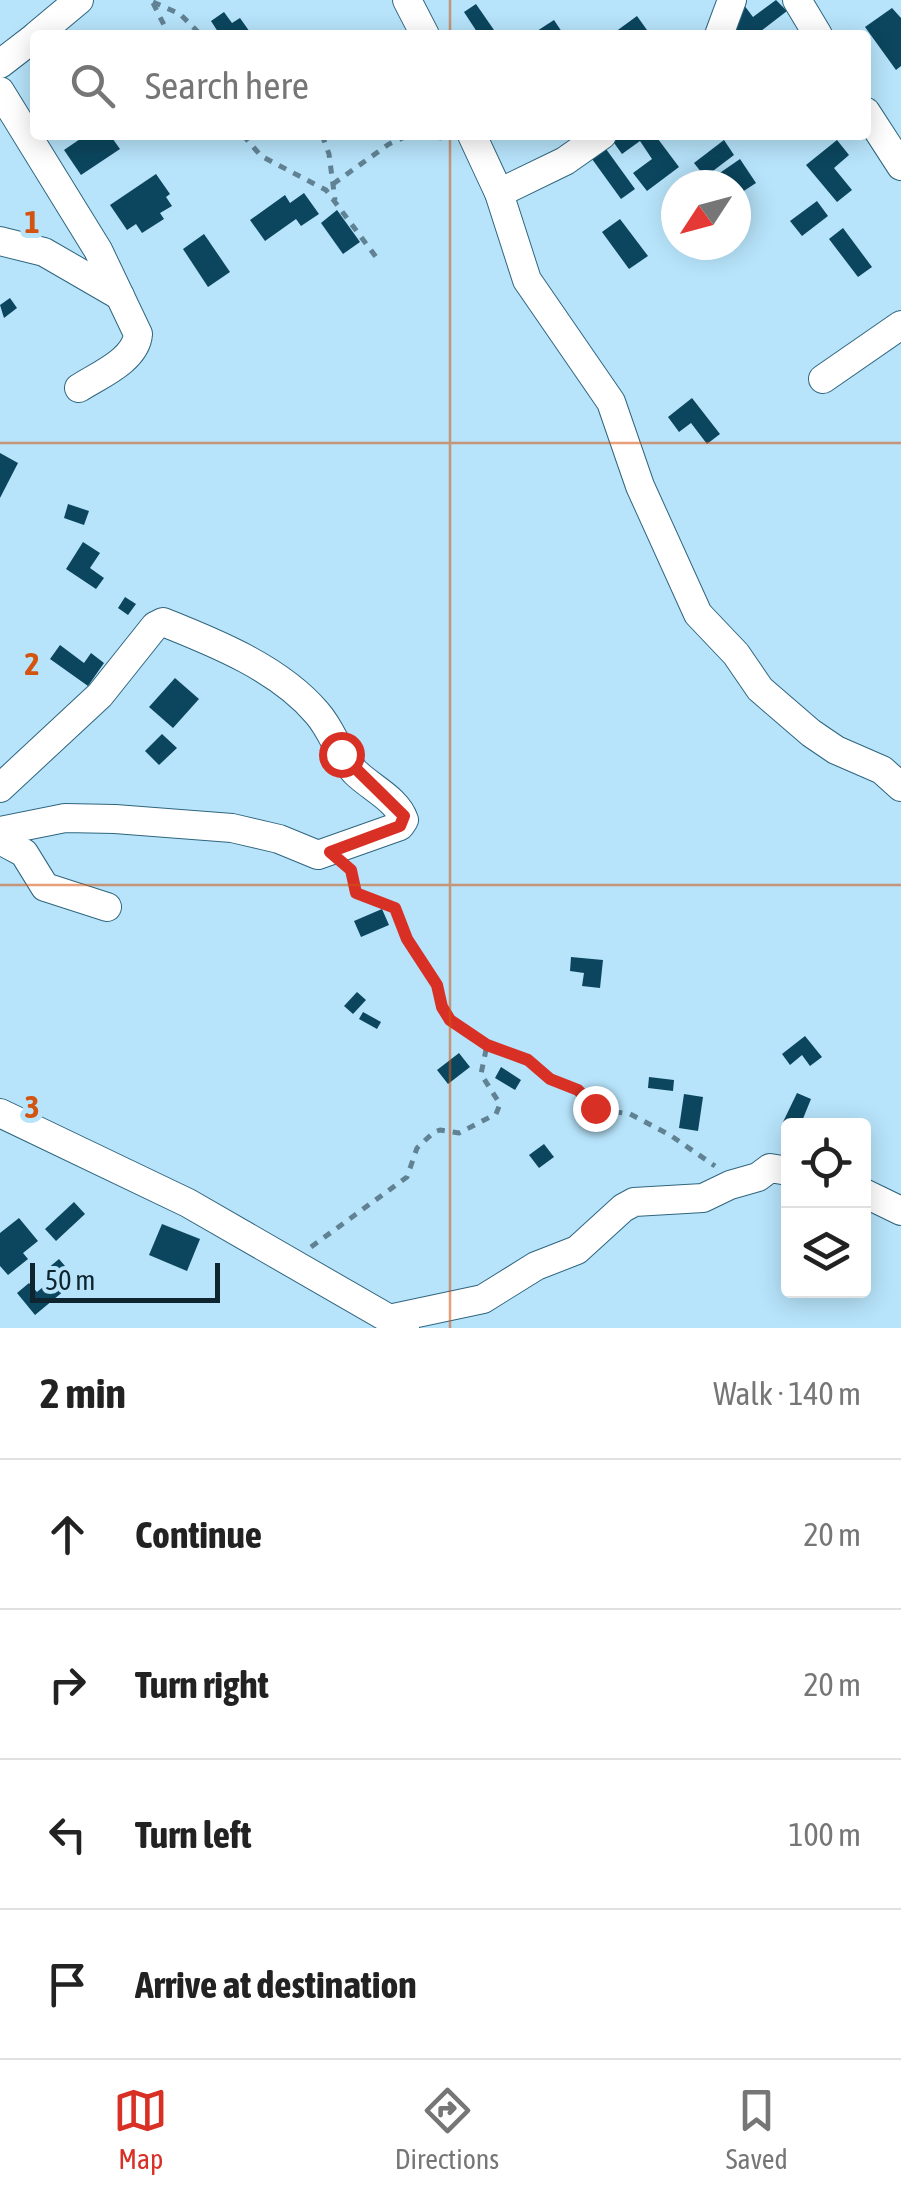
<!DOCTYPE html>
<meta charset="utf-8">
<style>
body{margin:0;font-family:"Asap Condensed",sans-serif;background:#f2f2f2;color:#222}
.controls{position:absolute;right:30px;bottom:30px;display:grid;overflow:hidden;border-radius:10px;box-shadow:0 5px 25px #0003}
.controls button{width:90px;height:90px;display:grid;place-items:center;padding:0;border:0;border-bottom:2px solid #e0e0e0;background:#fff;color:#222;font:50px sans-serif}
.compass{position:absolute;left:661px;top:170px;width:90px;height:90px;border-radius:50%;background:#fff;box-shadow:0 5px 25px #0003;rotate:234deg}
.scale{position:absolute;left:30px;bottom:25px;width:190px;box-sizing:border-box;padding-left:10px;border:5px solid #0e242f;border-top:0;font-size:28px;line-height:35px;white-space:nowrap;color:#0e242f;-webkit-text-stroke:8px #b7e4fb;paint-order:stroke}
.stop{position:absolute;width:30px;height:30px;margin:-22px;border:8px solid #d93025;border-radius:50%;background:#fff}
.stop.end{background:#d93025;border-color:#fff;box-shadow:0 2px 10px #0008}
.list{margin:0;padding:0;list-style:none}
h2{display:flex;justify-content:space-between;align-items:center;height:130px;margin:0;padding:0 40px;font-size:42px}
h2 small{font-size:32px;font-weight:400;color:#767676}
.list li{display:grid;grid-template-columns:65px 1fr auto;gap:30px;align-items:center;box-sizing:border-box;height:150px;padding:0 40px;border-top:2px solid #e0e0e0}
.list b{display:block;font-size:38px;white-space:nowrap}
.list em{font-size:32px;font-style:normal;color:#767676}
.icon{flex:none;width:55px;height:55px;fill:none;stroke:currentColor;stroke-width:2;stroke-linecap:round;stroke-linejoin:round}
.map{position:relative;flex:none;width:901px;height:1328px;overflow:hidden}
.search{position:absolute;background:#fff;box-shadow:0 5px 25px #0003;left:30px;right:30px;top:30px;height:110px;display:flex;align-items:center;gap:25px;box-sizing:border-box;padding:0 35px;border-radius:10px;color:#767676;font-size:38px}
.sheet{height:730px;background:#fff}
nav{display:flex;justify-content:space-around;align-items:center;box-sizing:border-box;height:140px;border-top:2px solid #e0e0e0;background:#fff;font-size:28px;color:#767676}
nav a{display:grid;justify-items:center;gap:5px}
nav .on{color:#d93025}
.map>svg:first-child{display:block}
.building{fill:#0b465e}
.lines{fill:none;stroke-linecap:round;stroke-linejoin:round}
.minor-casing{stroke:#2f657e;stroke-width:30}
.path{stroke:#618293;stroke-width:5;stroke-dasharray:8 8;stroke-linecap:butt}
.minor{stroke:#fff;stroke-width:28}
.route{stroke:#d93025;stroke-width:12}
.grid{fill:none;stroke:#d25410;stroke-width:2.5;stroke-opacity:0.55}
.grid-label{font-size:32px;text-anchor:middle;font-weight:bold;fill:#d25410;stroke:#b7e4fb;stroke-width:10;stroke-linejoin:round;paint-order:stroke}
</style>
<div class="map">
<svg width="901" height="1328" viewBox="0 0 901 1328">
<rect width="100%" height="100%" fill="#b7e4fb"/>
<!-- building -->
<g class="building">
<polygon points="776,0 787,11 756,35 741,35 728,18 744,5 753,17"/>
<polygon points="476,4 494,30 486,35 479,35 464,12"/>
<polygon points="892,8 901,18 901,66 896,70 865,27"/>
<polygon points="224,12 232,23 240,18 252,35 220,35 211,21"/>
<polygon points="637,16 647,30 641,35 611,35"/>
<polygon points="554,20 562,32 540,35 537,31"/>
<polygon points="86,135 110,135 120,149 81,175 64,150"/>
<polygon points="619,135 655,135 679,167 647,191 633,173 652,159 640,141 622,154 612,140"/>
<polygon points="724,140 734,155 705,177 694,163"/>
<polygon points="837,140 849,155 834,168 852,190 837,202 806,165"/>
<polygon points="606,149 635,189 621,199 592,159"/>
<polygon points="740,159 756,183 736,196 736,185 715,185 711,179"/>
<polygon points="156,174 170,194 166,197 172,206 160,213 164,219 142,233 136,224 127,230 110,205"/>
<polygon points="304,193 319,214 301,226 296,219 265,241 250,220 285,195 290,203"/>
<polygon points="817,201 828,216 802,236 790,221"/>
<polygon points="337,210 360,242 343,254 321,223"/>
<polygon points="620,219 648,256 629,269 602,232"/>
<polygon points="843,228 872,267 858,277 829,239"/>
<polygon points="204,234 230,272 208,287 183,249"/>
<polygon points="10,298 17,308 4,318 0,305"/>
<polygon points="692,398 720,434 707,444 691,423 679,432 668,417"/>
<polygon points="0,453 18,463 0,498"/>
<polygon points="68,504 89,511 84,525 64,518"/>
<polygon points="83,542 100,553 90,568 104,578 96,589 66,569"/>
<polygon points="125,597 136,604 128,615 118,608"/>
<polygon points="60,645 84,663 91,653 104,663 88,686 50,659"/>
<polygon points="175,678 199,699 173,728 149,707"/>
<polygon points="162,734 177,748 159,765 145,751"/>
<polygon points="382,909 389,925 361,937 354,921"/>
<polygon points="571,957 603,960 600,988 582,986 584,973 570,971"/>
<polygon points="357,992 366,1000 353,1014 344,1006"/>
<polygon points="363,1012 381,1022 377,1029 359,1019"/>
<polygon points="805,1036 822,1057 810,1066 802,1055 790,1065 782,1054"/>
<polygon points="459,1053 470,1067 448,1084 437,1070"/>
<polygon points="501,1067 521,1080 515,1090 495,1078"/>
<polygon points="649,1077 674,1080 673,1091 648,1088"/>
<polygon points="797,1093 811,1099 800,1126 790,1126 783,1122"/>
<polygon points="684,1094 703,1097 698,1131 679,1128"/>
<polygon points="544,1144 554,1157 539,1168 529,1155"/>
<polygon points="74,1202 85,1214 56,1241 45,1229"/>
<polygon points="19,1218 38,1241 23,1253 28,1259 8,1275 0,1266 0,1233"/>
<polygon points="162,1224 200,1239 187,1271 149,1255"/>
<polygon points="59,1259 77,1280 35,1315 17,1293 29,1283 37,1292 54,1278 47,1269"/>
</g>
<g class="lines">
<defs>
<g id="minor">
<polyline points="407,0 425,35"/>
<polyline points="797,0 818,35"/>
<polyline points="37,35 79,0"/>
<polyline points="719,35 732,0"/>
<polyline points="0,64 35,37"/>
<path d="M0,91L98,250L138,334C136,360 99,375 79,388"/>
<polyline points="866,112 901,166"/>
<polyline points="472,135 499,193 527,280 611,402 640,486 698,614 736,654 760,689 811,733 836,750 882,770 901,787"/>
<polyline points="499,193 565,161 602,135"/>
<polyline points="0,241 44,252 120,296"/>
<polyline points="823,379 901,325"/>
<path d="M0,788L100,695L155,626L163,622C216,643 280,669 317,713C333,731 338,754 355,772C371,788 397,799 404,820L400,826L318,855L279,839L232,828L115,819L65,818L0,831"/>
<polyline points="0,840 24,853 45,887 107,907"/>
<polyline points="0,1113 188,1203 405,1328"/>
<polyline points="864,1193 901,1211"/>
<polyline points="389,1319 483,1299 536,1266 577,1250 623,1208 634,1202 703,1198 730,1185 758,1177 770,1168 788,1171"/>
</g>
</defs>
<!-- minor casing -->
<use href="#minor" class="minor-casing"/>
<!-- path -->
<g class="path">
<polyline points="153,2 180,14 201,35"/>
<polyline points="153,3 169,35"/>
<polyline points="243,135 261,156 326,190 379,261"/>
<polyline points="322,135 329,154 335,200"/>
<polyline points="418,135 450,139"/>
<polyline points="333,184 389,144 409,135"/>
<path d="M351,869C361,905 355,892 392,905L395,908L416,955L437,985L442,1007L461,1030L495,1049L518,1054L550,1079L578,1090L595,1109L630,1114L670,1135L715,1166"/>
<polyline points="311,1247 407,1177 417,1148 434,1132 440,1130 459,1133 496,1114 500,1104 481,1074 487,1045"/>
</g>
<!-- minor -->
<use href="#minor" class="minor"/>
</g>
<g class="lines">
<!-- route -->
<polyline class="route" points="341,754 404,816 400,826 330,852 351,870 356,893 395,908 407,939 437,985 442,1007 450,1020 487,1045 528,1060 550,1079 578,1090 595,1108"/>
</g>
<!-- grid -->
<path class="grid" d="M450,0V35M450,135V1328M0,443H901M0,885H901"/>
<g class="grid-label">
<text x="32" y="233">1</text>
<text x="32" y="675">2</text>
<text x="32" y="1118">3</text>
</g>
</svg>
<div class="controls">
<button><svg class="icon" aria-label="locate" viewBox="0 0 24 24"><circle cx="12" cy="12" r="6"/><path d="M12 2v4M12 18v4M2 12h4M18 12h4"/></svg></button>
<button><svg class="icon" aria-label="layers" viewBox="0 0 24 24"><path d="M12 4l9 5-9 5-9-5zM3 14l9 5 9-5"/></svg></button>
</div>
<svg class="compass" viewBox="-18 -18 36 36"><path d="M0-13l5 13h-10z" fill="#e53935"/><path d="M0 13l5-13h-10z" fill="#767676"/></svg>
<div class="scale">50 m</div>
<div class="stop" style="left:341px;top:754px"></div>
<div class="stop end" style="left:595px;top:1108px"></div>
<div class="search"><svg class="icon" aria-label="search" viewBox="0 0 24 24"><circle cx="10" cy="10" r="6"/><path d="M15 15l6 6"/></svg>Search here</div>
</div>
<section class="sheet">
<h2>2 min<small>Walk · 140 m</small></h2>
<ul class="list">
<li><svg class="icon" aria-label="ahead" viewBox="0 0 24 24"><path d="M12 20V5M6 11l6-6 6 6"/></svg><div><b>Continue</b></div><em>20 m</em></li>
<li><svg class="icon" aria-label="right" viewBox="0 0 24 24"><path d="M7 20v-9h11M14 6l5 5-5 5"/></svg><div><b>Turn right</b></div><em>20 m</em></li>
<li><svg class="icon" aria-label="left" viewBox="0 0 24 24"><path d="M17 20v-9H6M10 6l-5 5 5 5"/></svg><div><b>Turn left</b></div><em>100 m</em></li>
<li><svg class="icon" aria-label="arrive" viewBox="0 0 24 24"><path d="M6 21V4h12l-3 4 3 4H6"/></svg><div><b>Arrive at destination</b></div></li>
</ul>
</section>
<nav>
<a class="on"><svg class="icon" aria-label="map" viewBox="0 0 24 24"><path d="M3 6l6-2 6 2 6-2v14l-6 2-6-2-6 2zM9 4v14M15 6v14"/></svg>Map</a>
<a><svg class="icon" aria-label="directions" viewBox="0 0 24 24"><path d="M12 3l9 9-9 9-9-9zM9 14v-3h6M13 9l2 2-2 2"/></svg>Directions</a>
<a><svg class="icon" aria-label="saved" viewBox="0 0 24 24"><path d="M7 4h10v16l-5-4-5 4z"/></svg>Saved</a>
</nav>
